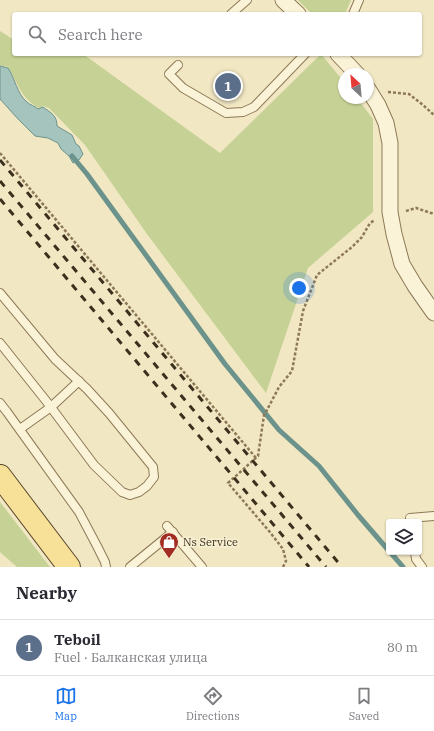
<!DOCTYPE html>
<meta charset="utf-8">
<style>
body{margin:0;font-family:"IBM Plex Serif",serif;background:#f7f7f7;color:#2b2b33}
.controls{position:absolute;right:12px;bottom:12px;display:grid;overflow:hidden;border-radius:4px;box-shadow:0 1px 3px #0004}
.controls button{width:36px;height:36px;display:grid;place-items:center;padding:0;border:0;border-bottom:1px solid #e1e1e2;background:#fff;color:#2b2b33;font:20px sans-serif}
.compass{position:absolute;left:338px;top:68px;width:36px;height:36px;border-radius:50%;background:#fff;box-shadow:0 1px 3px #0004;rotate:334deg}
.you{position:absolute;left:299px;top:288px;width:14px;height:14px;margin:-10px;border:3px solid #fff;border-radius:50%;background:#1a73e8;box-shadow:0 0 0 6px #1a73e833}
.badge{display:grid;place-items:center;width:26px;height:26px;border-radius:50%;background:#1a73e8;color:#fff;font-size:13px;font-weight:700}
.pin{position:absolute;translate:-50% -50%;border:2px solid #fff;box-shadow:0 1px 4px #0006}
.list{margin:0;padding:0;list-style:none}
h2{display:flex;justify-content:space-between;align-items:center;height:52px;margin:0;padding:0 16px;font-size:17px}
h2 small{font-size:13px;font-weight:400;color:#7c7c81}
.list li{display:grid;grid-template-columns:26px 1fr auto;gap:12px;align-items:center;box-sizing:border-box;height:56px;padding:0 16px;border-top:1px solid #e1e1e2}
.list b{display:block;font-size:15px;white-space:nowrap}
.list p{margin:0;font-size:13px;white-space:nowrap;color:#7c7c81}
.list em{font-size:13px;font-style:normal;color:#7c7c81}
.icon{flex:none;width:22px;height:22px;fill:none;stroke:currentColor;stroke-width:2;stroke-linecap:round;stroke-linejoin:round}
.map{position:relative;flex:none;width:434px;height:567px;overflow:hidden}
.search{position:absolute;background:#fff;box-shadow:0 1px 3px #0004;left:12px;right:12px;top:12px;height:44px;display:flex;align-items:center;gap:10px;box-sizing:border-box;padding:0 14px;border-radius:4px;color:#7c7c81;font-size:15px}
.sheet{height:108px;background:#fff}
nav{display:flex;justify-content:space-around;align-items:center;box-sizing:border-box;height:56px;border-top:1px solid #e1e1e2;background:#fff;font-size:11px;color:#7c7c81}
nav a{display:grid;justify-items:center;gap:2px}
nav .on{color:#1a73e8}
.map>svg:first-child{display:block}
.green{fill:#c5d195}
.water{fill:#a5c4bd;stroke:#6b938c}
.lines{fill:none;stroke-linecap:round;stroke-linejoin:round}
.stream{stroke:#6b938c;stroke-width:5}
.service-casing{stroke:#8d7958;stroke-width:10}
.minor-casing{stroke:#8d7958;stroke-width:17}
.primary-casing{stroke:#5b462c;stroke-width:24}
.path{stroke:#8d7958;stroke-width:2.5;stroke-dasharray:3 2;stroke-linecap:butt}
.service{stroke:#fbf3d7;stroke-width:8}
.minor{stroke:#fbf3d7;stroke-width:15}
.primary{stroke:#f7e198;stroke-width:22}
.rail{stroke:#3c2f1d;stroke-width:3;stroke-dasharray:7 7;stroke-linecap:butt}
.labels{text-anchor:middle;stroke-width:3;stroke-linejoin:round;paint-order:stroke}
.poi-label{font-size:11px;fill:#3c2f1d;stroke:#f8f0d3;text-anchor:start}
</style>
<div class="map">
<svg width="434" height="567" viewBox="0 0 434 567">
<rect width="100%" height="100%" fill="#f1e7c3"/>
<!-- green -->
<g class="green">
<polygon points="298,0 351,0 345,14 312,14"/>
<path d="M0,31L14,40V54H83L220,153L321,54L344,82V98H357L373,119V212L308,268L266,393L147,234L85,145L49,108L43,106L39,108C21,99 18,83 8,67L6,66L4,67L0,65Z"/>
<polygon points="0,502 50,567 17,567 0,552"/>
</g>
<!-- water -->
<path class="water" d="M0,66L8,68C15,78 17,94 27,102C30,105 35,106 38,109L43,107C51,113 57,115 57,126L72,135L76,144L79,146L83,154L79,160L73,163L69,156L61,149L58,143L48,138L35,136L18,119L0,99Z"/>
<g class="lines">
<!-- stream -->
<g class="stream">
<polyline points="72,156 87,174 225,364 279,430 319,466 358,515 389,551"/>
<polyline points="390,552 403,567"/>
</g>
<defs>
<g id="service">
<polyline points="231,14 247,0"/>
<polyline points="353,14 359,0"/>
<polyline points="178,65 169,74 183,88 226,113 243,112 254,107 305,54"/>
<polyline points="0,293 55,359 87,389 109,413 153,467 154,477 147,486 139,492 130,495 122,492 94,465 47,402 0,343"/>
<polyline points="0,403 7,412 79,512 97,546 105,562 106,567"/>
<polyline points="20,429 51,407 79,381"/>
<polyline points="411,522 410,518 434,516"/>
<polyline points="167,526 202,567"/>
<polyline points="415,552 416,559 422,567"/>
<polyline points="130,567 173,532"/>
</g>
<g id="minor">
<polyline points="283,0 298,14"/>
<polyline points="338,54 357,74"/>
<polyline points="368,89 378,105 386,123 390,143 390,212 394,234 402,264 415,286 434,313"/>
</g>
<polyline id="primary" points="0,476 69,567"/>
</defs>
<!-- service casing -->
<use href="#service" class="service-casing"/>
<!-- minor casing -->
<use href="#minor" class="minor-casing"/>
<!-- primary casing -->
<use href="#primary" class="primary-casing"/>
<!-- path -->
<g class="path">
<polyline points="388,92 409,94 423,105 434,115"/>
<polyline points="0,153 256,458"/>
<polyline points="406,211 416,208 434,214"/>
<polyline points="283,567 286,561 283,549 269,531 228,483 258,456 264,415 267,410 279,387 292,371 303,311 317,275 352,247 362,237 370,223 375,220"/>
</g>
<!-- service -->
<use href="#service" class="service"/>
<!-- minor -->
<use href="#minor" class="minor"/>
<!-- primary -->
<use href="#primary" class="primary"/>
<!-- rail -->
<g class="rail">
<polyline points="0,160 342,567"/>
<polyline points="0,181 326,567"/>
<polyline points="0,199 309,567"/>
</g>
</g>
<!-- icons -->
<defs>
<symbol id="shop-pin" viewBox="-11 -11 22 30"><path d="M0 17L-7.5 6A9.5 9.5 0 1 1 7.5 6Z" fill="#a12d23" stroke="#f8f0d3"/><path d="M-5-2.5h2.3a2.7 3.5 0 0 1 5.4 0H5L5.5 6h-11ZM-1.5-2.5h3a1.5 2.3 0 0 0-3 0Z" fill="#fff"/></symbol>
</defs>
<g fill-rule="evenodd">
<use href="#shop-pin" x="158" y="531" width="22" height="30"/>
</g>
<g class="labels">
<!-- poi labels -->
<g class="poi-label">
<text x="183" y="546">Ns Service</text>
</g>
</g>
</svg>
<div class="controls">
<button><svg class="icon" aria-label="layers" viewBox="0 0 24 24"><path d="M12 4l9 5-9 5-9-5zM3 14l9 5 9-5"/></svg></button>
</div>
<svg class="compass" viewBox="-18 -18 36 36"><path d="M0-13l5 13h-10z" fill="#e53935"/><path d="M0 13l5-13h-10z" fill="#7c7c81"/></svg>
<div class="you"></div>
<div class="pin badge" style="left:228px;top:86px;background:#5c6f8a">1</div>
<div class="search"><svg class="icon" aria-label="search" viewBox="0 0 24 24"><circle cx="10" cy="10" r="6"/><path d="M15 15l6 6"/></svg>Search here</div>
</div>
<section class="sheet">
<h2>Nearby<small></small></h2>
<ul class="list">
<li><span class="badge" style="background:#5c6f8a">1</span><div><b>Teboil</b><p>Fuel · Балканская улица</p></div><em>80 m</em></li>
</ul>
</section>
<nav>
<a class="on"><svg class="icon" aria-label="map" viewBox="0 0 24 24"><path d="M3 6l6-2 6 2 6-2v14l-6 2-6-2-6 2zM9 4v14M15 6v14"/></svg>Map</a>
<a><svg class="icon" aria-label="directions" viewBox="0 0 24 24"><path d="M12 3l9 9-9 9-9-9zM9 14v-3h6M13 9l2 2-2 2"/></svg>Directions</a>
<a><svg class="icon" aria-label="saved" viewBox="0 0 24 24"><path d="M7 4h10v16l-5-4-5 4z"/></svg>Saved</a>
</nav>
